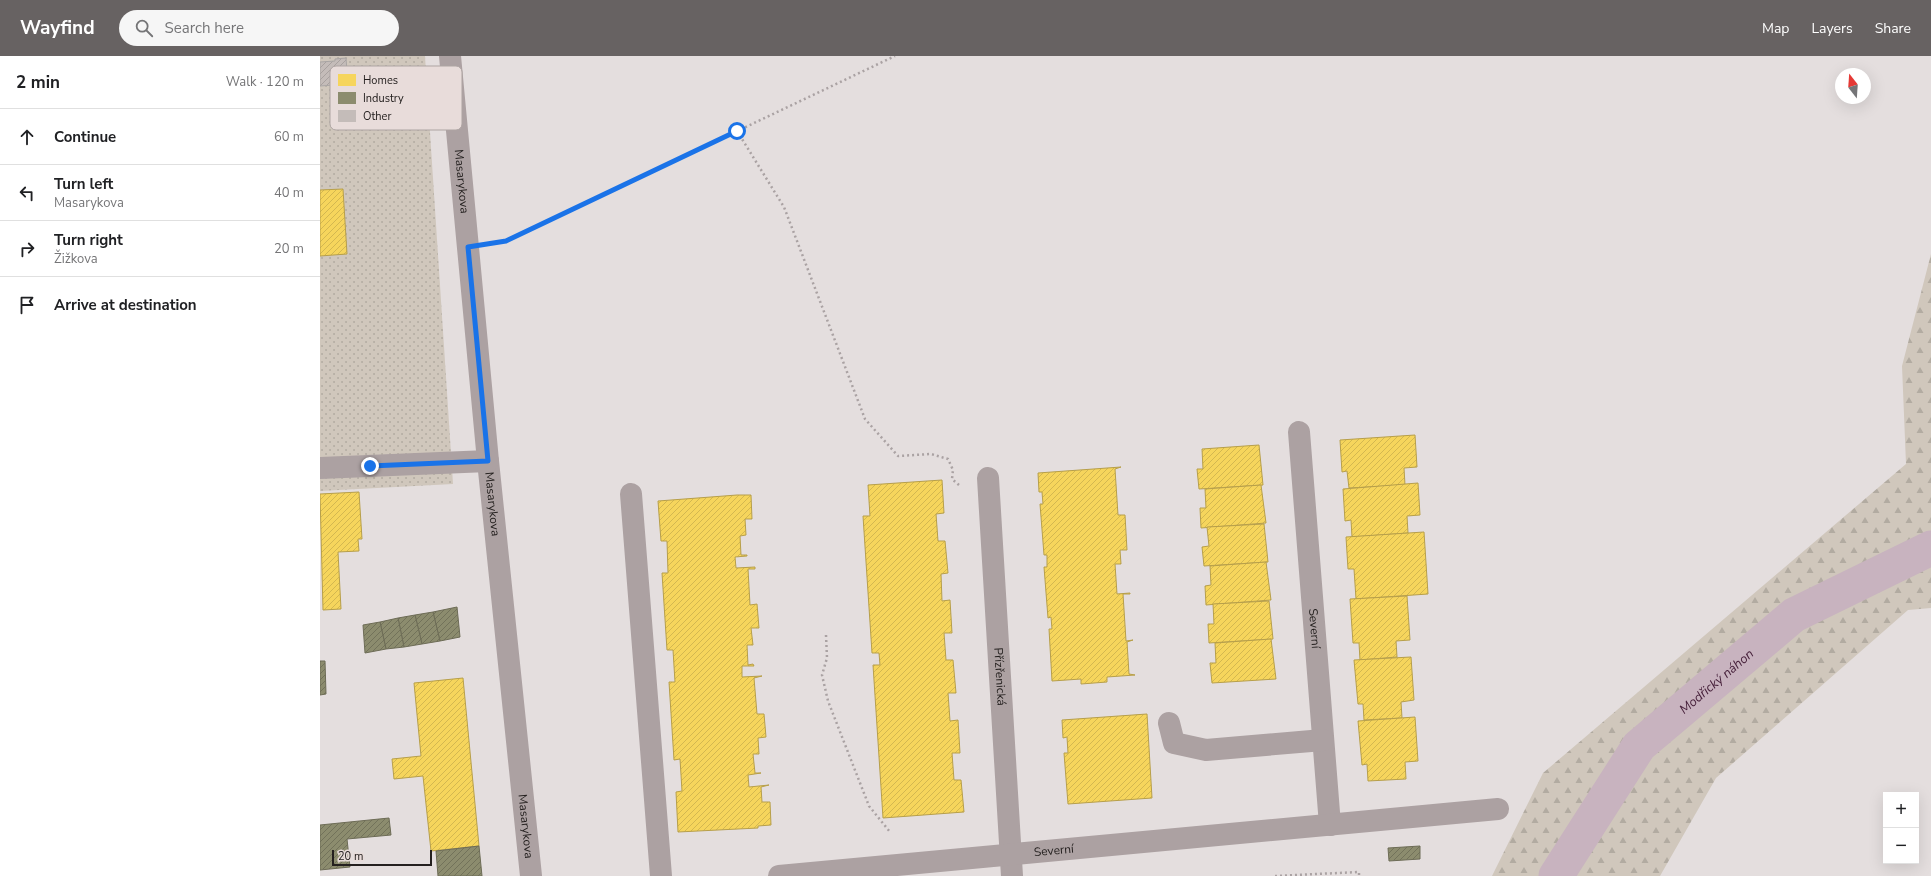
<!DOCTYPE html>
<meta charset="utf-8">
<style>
body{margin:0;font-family:"Nunito Sans",sans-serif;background:#f6f6f6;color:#202124}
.controls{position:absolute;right:12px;bottom:12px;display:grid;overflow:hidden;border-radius:0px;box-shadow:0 4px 16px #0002}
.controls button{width:36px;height:36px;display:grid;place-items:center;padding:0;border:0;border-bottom:1px solid #e0e0e0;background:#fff;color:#202124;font:20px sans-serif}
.compass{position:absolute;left:1515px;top:12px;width:36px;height:36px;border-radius:50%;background:#fff;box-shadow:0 4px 16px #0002;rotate:343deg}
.scale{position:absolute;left:12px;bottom:10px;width:100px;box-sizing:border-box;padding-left:4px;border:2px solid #24201f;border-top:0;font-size:11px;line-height:14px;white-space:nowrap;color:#24201f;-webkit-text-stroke:3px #e8dcda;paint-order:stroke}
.stop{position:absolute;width:12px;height:12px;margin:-9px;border:3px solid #1a73e8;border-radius:50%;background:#fff}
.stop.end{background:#1a73e8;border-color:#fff;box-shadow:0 1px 4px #0008}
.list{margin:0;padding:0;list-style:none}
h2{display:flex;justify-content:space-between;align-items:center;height:52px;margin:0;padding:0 16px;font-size:17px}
h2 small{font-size:13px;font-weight:400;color:#757577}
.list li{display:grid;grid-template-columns:26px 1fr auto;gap:12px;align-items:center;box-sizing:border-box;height:56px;padding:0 16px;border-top:1px solid #e0e0e0}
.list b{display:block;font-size:15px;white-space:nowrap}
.list p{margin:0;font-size:13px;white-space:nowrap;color:#757577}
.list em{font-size:13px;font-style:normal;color:#757577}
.icon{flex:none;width:22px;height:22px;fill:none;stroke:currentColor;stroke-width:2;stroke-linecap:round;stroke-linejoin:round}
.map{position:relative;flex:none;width:1611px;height:820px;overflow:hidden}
header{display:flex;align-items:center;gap:24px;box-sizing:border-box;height:56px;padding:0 20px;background:#676262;color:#fff}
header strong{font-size:19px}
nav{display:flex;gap:22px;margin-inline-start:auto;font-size:14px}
.search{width:280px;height:36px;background:#f6f6f6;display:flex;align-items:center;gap:10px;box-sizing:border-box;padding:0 14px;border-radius:22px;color:#757577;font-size:15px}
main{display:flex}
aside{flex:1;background:#fff}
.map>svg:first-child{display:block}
.forest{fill:url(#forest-firs)}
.garden{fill:url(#garden-dots)}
.homes{fill:url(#homes-hatch);stroke:#b79f4a}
.industry{fill:url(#industry-hatch);stroke:#6d6c56}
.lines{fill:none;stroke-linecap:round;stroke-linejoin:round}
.canal{stroke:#c8b3bf;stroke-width:35}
.building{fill:url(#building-hatch);stroke:#a9a5a4}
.path{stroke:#aaa2a3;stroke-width:2.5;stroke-dasharray:2 3;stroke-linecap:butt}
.minor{stroke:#aca1a2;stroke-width:22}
.route{stroke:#1a73e8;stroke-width:5}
.labels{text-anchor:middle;stroke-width:4;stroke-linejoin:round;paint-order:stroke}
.street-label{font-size:12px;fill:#24201f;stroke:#e8dcda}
.water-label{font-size:13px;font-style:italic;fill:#47213b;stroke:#e8dcda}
.key{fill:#e8dcda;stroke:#ada4a2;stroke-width:1}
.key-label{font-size:11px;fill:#24201f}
</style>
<header>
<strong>Wayfind</strong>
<div class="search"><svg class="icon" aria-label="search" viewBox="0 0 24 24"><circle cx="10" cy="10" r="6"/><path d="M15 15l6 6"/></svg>Search here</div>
<nav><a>Map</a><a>Layers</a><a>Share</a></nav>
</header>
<main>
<aside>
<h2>2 min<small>Walk · 120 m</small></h2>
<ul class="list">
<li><svg class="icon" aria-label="ahead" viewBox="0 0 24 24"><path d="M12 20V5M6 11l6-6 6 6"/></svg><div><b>Continue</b></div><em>60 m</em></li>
<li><svg class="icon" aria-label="left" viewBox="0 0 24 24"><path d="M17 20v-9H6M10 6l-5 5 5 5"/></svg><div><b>Turn left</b><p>Masarykova</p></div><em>40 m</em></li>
<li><svg class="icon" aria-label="right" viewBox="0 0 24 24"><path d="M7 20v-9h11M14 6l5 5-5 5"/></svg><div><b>Turn right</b><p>Žižkova</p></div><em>20 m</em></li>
<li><svg class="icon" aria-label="arrive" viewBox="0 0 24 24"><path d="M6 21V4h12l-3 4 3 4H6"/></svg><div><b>Arrive at destination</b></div></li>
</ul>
</aside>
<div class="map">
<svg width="1611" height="820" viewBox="0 0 1611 820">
<defs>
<pattern id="forest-firs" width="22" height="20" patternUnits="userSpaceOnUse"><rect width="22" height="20" fill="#d0c7bc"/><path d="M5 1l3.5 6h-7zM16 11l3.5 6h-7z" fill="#b2aba1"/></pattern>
<pattern id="garden-dots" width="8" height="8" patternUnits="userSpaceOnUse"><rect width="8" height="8" fill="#d0c7bc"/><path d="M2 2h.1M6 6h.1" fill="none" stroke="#b2aba1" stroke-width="1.8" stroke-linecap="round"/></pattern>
<pattern id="homes-hatch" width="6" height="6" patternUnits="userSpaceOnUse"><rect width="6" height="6" fill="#f6d55c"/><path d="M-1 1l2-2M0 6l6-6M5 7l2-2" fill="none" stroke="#d3b750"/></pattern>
<pattern id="industry-hatch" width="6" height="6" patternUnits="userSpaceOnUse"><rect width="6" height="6" fill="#8c8c6e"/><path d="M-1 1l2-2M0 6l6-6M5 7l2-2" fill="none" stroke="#72725a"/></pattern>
<pattern id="building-hatch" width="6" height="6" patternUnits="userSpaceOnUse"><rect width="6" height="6" fill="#c4bcb9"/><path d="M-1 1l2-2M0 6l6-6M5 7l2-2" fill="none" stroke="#a8a19f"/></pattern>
</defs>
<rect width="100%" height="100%" fill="#e4dede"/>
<!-- forest -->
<polygon class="forest" points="1611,198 1611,552 1588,554 1396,722 1340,820 1172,820 1223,717 1586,408 1582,310"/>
<!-- garden -->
<polygon class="garden" points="0,0 105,0 133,428 0,435"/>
<!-- homes -->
<g class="homes">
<polygon points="23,133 27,198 0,200 0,134"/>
<polygon points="1095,379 1097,411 1084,412 1085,429 1029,432 1027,415 1022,416 1020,384"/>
<polygon points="939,389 943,429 879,433 877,413 883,413 882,393"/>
<polygon points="801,411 795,413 798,459 805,459 807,494 800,494 801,508 795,508 797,538 810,537 810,538 803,538 806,585 813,584 807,586 809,618 815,619 787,621 787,626 761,628 761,623 732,625 729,573 732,573 731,561 728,562 724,511 727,511 727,499 724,499 720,448 723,448 722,436 719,436 718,417"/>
<polygon points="622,424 624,457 616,458 618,485 625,485 628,517 621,518 622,545 630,544 632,577 624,577 626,604 633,604 636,637 628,637 630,665 638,664 640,697 632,697 634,724 641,724 644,756 563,762 553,609 560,609 559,597 552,597 543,460 550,460 548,429"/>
<polygon points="1098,427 1100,459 1087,460 1088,477 1032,481 1031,464 1025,465 1023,433"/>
<polygon points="941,429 946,467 881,472 880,452 886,452 885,433"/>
<polygon points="39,436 42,483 38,483 39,495 18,496 21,553 3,554 0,438"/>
<polygon points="417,439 431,439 432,463 425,463 426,479 420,480 421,499 427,499 427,500 415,501 416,512 435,511 435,513 428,513 430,549 437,548 439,572 431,572 433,589 427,589 428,609 433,608 434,610 422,610 422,621 442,620 434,622 437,658 444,658 446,681 438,682 439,698 433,698 435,717 441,717 428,719 429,731 449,729 441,731 442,746 450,746 451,769 438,770 438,772 358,776 356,736 362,735 360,703 354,704 349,626 355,626 353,594 347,594 342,517 348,517 347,485 341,485 338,445"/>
<polygon points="944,468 948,506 884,510 882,491 889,490 887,471"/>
<polygon points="1104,476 1108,538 1036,543 1034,513 1028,513 1026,481"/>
<polygon points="946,506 951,544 886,549 885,530 891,529 890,510"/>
<polygon points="1087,540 1090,584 1076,585 1077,601 1040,604 1039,587 1033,587 1030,543"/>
<polygon points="949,545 953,583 889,587 888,568 894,568 893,548"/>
<polygon points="951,583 956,623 892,627 890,607 896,607 895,587"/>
<polygon points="1091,601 1094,644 1081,646 1082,662 1044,664 1043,648 1038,648 1034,604"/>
<polygon points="143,622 159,790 111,795 103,720 74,723 72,703 101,700 94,627"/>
<polygon points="827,658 832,742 748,748 744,697 748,697 747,681 743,682 742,664"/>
<polygon points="1095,661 1098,705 1085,706 1086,723 1048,725 1047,708 1042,709 1038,665"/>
</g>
<!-- industry -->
<g class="industry">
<polygon points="137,551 140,581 120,585 113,556"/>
<polygon points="113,556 120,585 102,588 95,559"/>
<polygon points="95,559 102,588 84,591 78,562"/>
<polygon points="78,562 84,591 66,593 60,566"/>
<polygon points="60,566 66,593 45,597 43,569"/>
<polygon points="0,605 5,605 6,638 0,639"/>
<polygon points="69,762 71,779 27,783 30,811 0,814 0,769"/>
<polygon points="159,790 162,820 118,820 116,795"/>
<polygon points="1100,790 1100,803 1069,805 1068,792"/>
</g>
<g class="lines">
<!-- canal -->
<path class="canal" id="s1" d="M1236,820L1319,690L1474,559L1611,492"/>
</g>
<!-- building -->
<polygon class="building" points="26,2 28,28 0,30 0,6 15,5 15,3"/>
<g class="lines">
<!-- path -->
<g class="path">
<polyline points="417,75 464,151 545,363 578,400 611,398 628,403 633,414 632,423 639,429"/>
<polyline points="176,187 186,185 575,0"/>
<polyline points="506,579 507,602 502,619 508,645 549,750 570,776"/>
<polyline points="955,820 1039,816 1039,820"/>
</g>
<!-- minor -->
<g class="minor">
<path id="s2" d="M130,0L168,405L211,820"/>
<path id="s3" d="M979,376L1010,769"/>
<polyline points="0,412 168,405"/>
<path id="s4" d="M668,422L692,820"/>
<polyline points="311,438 341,820"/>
<polyline points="849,667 854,687 886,694 1003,684"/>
<path id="s5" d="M459,820L1178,753"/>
</g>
</g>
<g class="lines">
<!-- route -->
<polyline class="route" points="50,410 168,405 148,191 186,185 417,75"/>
</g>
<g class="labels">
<!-- street labels -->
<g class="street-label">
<text dy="4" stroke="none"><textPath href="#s2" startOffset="126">Masarykova</textPath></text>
<text dy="4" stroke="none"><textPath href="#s2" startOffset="450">Masarykova</textPath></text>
<text dy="4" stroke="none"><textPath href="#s3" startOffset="197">Severní</textPath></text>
<text dy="4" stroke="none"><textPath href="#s4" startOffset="199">Přízřenická</textPath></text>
<text dy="4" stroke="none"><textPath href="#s2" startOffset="774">Masarykova</textPath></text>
<text dy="4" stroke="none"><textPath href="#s5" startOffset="276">Severní</textPath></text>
</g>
<!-- water labels -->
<g class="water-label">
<text dy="5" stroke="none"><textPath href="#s1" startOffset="255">Modřický náhon</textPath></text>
</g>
</g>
<!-- legend -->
<rect x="10" y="10" width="132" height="64" rx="6" class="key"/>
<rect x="18" y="18" width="18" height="12" fill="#f6d55c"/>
<rect x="18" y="36" width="18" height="12" fill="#8c8c6e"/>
<rect x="18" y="54" width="18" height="12" fill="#c4bcb9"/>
<g class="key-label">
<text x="43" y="28">Homes</text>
<text x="43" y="46">Industry</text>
<text x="43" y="64">Other</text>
</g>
</svg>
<div class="controls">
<button>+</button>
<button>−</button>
</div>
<svg class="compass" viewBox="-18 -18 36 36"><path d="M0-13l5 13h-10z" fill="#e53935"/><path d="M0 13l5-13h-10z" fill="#757577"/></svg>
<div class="scale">20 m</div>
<div class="stop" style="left:417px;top:75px"></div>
<div class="stop end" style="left:50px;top:410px"></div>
</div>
</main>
